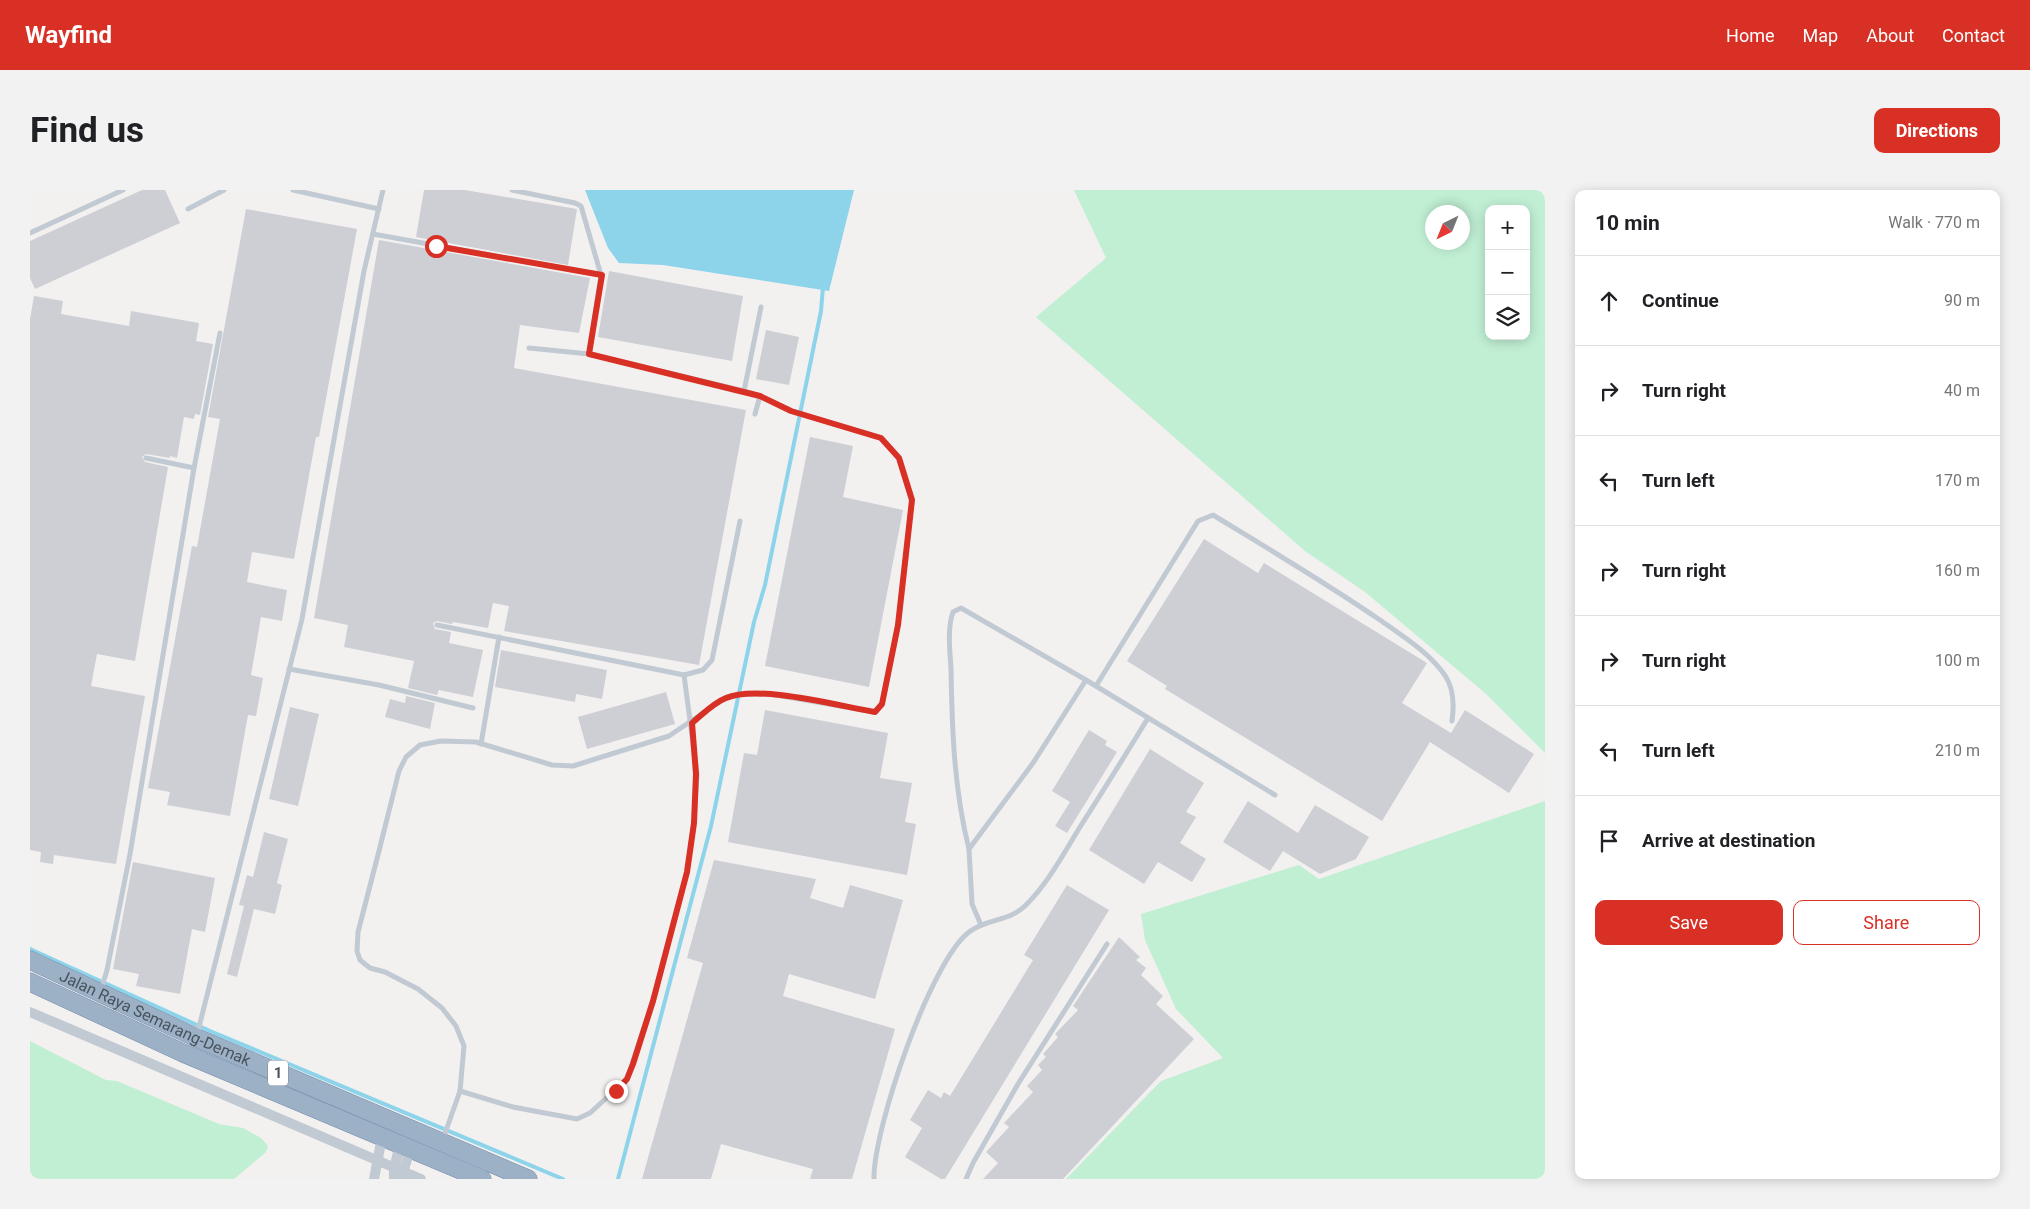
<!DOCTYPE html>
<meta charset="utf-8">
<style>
body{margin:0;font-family:Roboto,sans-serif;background:#f2f2f2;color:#202124}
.controls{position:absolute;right:15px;top:15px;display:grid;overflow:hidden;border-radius:10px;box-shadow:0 2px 12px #0003}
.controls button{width:45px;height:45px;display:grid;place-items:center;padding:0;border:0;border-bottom:1px solid #e0e0e0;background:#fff;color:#202124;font:25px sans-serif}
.compass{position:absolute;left:1395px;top:15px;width:45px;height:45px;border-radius:50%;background:#fff;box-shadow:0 2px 12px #0003;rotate:223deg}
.stop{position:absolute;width:15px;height:15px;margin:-11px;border:4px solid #d93025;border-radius:50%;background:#fff}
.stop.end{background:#d93025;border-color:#fff;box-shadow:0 1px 5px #0008}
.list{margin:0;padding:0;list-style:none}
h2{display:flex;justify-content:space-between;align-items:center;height:65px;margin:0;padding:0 20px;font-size:21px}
h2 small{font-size:16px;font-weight:400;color:#757577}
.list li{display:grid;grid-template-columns:32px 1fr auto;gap:15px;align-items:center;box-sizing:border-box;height:90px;padding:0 20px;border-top:1px solid #e0e0e0}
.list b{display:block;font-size:19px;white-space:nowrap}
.list em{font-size:16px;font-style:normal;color:#757577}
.actions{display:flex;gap:10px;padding:15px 20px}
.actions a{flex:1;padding:11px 0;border:1px solid #d93025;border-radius:10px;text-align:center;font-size:18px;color:#d93025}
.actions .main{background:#d93025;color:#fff}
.icon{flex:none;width:28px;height:28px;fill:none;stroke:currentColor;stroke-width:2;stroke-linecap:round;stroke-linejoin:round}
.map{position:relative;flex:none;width:1515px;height:989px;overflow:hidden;border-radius:10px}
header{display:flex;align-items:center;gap:30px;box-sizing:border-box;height:70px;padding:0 25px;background:#d93025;color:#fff}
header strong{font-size:24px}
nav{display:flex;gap:28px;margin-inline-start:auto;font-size:18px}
.intro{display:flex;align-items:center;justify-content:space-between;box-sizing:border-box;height:120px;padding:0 30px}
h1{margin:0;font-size:35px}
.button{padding:12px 22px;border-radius:10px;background:#d93025;color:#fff;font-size:18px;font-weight:700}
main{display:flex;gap:30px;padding:0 30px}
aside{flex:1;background:#fff;border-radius:10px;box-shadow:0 2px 12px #0003}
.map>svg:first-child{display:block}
.green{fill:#c0efd4;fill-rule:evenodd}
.water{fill:#8dd4eb}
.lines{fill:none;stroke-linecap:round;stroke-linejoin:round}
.stream{stroke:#8dd4eb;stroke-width:4}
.building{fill:#cdcfd5}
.trunk-casing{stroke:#748caa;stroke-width:19}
.service{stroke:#c1cad2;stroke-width:5}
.minor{stroke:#c1cad2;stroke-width:10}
.trunk{stroke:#9cb0c6;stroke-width:18}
.route{stroke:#d93025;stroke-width:6}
.labels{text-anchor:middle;stroke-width:4;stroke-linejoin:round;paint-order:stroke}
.shield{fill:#fff;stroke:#7f878e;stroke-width:1}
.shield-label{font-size:15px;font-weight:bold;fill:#48535e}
.street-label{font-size:16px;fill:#48535e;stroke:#fff}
</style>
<header>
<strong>Wayfind</strong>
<nav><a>Home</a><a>Map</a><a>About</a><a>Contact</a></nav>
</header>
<div class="intro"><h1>Find us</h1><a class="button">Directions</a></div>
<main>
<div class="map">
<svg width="1515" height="989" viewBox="0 0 1515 989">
<rect width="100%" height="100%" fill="#f3f0f0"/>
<!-- green -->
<g class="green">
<path d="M1044,0H1515V563L1455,503L1335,402L1275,361L1006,127L1076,68ZM1459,19H1496V146H1459ZM1402,22H1432V52H1402Z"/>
<polygon points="1515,611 1515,989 1036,989 1131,891 1193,868 1146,819 1115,750 1111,724 1269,675 1289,689"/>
<polygon points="0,851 76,890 87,891 189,934 213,938 231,948 238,956 236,962 204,989 0,989"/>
</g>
<!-- water -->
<polygon class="water" points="555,0 824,0 799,101 633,75 589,73 578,58"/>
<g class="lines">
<!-- stream -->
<g class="stream">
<polyline points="0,759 180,841 533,989"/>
<polyline points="588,989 681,636 724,432 735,395 791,121 793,97"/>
</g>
</g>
<!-- building -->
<g class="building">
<polygon points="112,0 135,0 150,33 5,99 0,88 0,51"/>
<polygon points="394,0 435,0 547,19 538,75 386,47"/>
<polygon points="216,19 327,39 289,247 286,247 264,369 222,362 217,392 257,400 252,431 231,427 221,485 233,488 226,526 218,525 200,626 137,615 140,602 118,598 162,356 167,357 190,229 178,227"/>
<polygon points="349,50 560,88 549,143 490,135 484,178 716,220 669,475 474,441 479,416 463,413 458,438 423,432 422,434 407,431 403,433 405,439 421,442 419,453 453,460 443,507 409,500 407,505 378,498 384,471 314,457 318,435 284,428"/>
<polygon points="579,81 713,106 702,171 568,147"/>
<polygon points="4,106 33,111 31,124 99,136 101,121 169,133 166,151 183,154 170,225 165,224 164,229 154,227 147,268 140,266 140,268 116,264 112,267 115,272 138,277 105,471 67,464 61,496 115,506 86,674 24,665 23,674 10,672 11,662 0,660 0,129"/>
<polygon points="736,140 769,147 759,195 726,189"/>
<polygon points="780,247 823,256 813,307 873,320 839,497 735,476"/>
<polygon points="1174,349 1228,383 1234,373 1397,473 1372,513 1421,543 1435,520 1504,564 1479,603 1400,552 1352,631 1135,499 1137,496 1097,471"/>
<polygon points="471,460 577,480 572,509 546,504 545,512 465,497"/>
<polygon points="636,502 645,534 557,559 548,527"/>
<polygon points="376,506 405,513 400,539 355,527 360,509 375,513"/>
<polygon points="260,517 289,524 268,616 239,609"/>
<polygon points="735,520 858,543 850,588 882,593 875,632 886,634 877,685 698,652 714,563 727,565"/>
<polygon points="1059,540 1077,551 1075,555 1087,562 1037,643 1025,636 1040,612 1022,601"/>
<polygon points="1120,559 1174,593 1156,622 1166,627 1150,653 1176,669 1162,692 1128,672 1114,694 1059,660"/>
<polygon points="1218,611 1268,643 1285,615 1339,647 1326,669 1290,684 1253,661 1240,681 1193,652"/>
<polygon points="234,642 258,649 247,693 252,695 245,724 224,719 207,787 197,784 214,716 209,715 217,685 223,687"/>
<polygon points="684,670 786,689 780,708 813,718 820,695 873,710 845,809 759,784 753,806 865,839 822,989 780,989 783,979 691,954 681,989 612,989 673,773 657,768"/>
<polygon points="103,672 185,688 175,742 162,739 150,804 106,796 109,784 83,779"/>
<polygon points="1037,695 1079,720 915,989 911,989 875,967 892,938 880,930 898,900 911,908 914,902 920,906 1003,770 994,765"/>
<polygon points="1089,747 1110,767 1106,770 1116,778 1111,785 1133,806 1126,814 1164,849 1033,989 953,989 968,973 956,962 979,937 974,933 1003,902 997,896 1012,880 1008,875 1016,867 1013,864 1028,847 1025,844 1048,820 1043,816"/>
</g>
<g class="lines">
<defs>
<g id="trunk">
<path id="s1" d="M0,770L167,848L498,989"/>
<polyline points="0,792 153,863 452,989"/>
</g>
</defs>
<!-- trunk casing -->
<use href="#trunk" class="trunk-casing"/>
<!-- service -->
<g class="service">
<polyline points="263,0 349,19"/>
<polyline points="482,0 545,13 551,16 571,85 559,164"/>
<polyline points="158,19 194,0"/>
<polyline points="0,43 93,0"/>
<polyline points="343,44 571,85"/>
<polyline points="499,158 559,164 714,201 730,206 725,224"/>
<polyline points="714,201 731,117"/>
<polyline points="116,268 164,278"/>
<polyline points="407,435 654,485 673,480 682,470 710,331"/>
<polyline points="259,479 349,495 443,518"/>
<path d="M1066,496L1168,331L1183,325C1239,359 1296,393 1350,430C1374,447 1400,463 1416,487C1424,500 1424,517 1422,531"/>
<polyline points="451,554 469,447"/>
<path d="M939,659C924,600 922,539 921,479C920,461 917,439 923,422L931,418L1056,490L1245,605"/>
<polyline points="951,735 942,714 939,659 1003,573 1056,490"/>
<polyline points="71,800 77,780 100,664 164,278 190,143"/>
<polyline points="167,845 272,429 334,81 353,0"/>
<polyline points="430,901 483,917 547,929 560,923 597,889 623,811 657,682 664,633 667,584 654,485"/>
<polyline points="413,949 430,901 434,856 426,836 412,818 388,799 355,782 340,778 330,770 327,761 328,742 349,661 369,581 376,567 390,555 411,551 446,552 522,575 543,576 639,546 695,508 711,504 740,504 845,522 852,514 868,435 882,311 869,268 851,248 761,221 730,206"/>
<path d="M844,989C843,940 900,772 939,742C957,728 979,732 996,715C1018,693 1034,663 1050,637C1073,601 1096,564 1118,528"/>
<polyline points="936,989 943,973 988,894 1077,754"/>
</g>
<!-- minor -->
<g class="minor">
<polyline points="0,822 391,989"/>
<polyline points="344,989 352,947"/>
<polyline points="364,989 364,979 370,954"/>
<polyline points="374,989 373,983 380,959"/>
</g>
<!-- trunk -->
<use href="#trunk" class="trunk"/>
</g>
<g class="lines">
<!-- route -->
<path class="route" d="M406,56L572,85L559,164L730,206L761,221L851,248L869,268L882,310L868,435L852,514L845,522C808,516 728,494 696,508C683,513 672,525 662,533L666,584L664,633L657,682L623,811L603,874L597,889L586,901"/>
</g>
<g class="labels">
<!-- shield labels -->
<rect class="shield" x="238" y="870.5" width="20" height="25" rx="4"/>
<g class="shield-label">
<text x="248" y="888">1</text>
</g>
<!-- street labels -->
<g class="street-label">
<text dy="6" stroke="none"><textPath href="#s1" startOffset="138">Jalan Raya Semarang-Demak</textPath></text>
</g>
</g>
</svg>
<div class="controls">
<button>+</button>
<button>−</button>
<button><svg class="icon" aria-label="layers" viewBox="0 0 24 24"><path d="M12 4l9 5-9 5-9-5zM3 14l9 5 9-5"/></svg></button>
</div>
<svg class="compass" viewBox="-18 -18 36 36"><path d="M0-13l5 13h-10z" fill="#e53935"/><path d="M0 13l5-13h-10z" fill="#757577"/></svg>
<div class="stop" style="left:406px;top:56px"></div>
<div class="stop end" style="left:586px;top:901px"></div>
</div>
<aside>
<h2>10 min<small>Walk · 770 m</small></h2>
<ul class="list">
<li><svg class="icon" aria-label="ahead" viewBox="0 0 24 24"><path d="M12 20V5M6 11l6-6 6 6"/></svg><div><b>Continue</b></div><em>90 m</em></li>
<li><svg class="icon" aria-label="right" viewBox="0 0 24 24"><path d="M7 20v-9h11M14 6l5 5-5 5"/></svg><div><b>Turn right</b></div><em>40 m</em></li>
<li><svg class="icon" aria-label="left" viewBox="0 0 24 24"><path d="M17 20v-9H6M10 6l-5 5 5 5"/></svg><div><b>Turn left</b></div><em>170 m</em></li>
<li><svg class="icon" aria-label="right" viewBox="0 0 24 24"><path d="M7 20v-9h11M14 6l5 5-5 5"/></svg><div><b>Turn right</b></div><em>160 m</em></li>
<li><svg class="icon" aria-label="right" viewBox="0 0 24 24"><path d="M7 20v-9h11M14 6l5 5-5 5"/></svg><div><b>Turn right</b></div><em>100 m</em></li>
<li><svg class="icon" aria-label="left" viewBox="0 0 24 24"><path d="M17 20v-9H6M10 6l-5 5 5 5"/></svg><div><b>Turn left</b></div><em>210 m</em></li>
<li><svg class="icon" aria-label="arrive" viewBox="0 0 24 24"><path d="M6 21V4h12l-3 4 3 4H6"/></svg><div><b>Arrive at destination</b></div></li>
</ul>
<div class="actions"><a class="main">Save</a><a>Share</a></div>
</aside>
</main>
